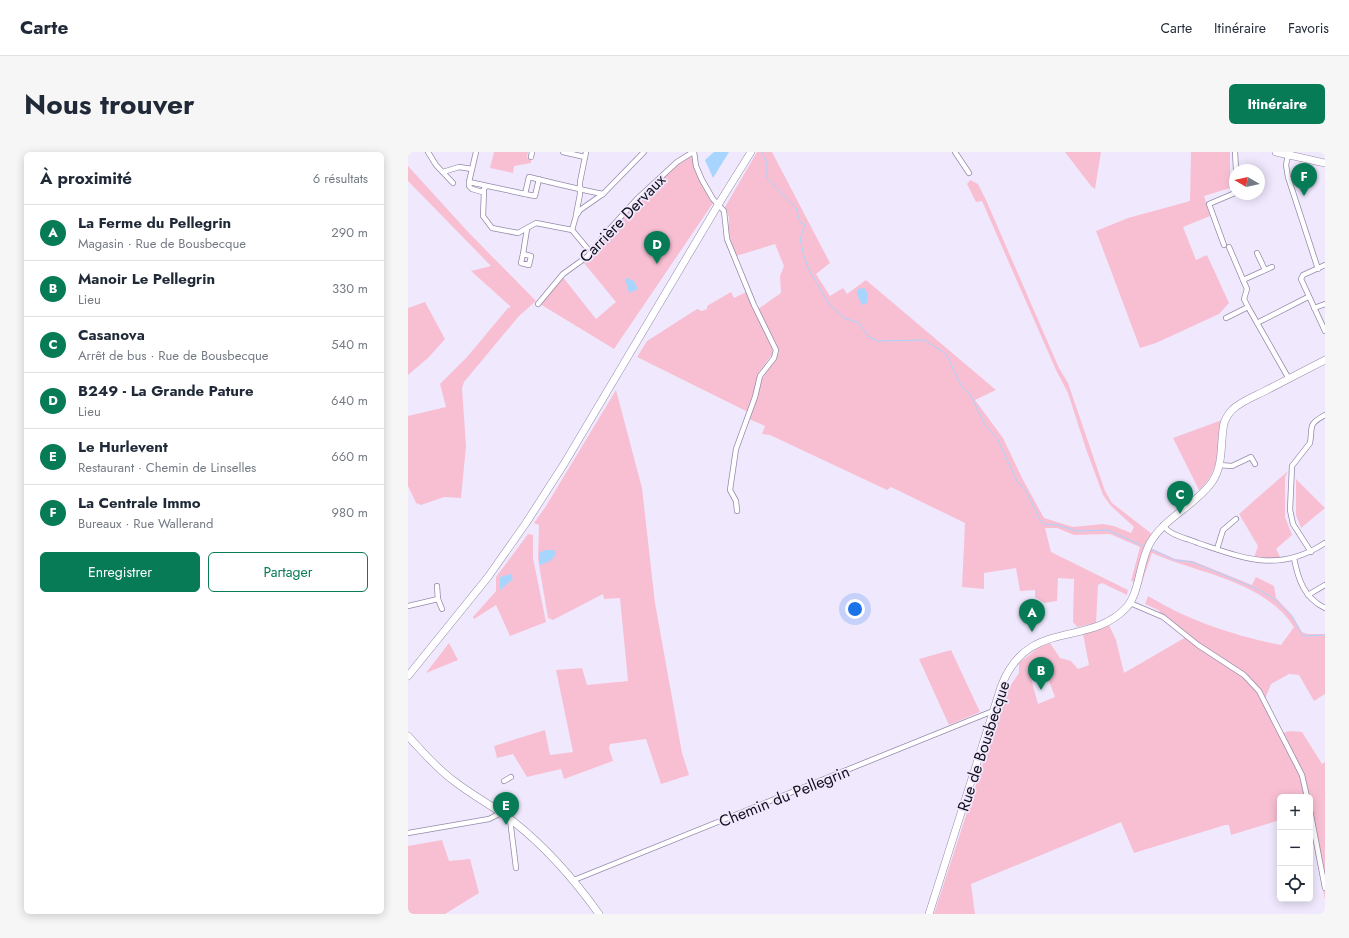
<!DOCTYPE html>
<html lang="fr">
<meta charset="utf-8">
<style>
body{margin:0;font-family:Jost,sans-serif;background:#f6f6f7;color:#1f2937}
.controls{position:absolute;right:12px;bottom:12px;display:grid;overflow:hidden;border-radius:6px;box-shadow:0 2px 10px #0003}
.controls button{width:36px;height:36px;display:grid;place-items:center;padding:0;border:0;border-bottom:1px solid #e0e1e3;background:#fff;color:#1f2937;font:20px sans-serif}
.compass{position:absolute;left:821px;top:12px;width:36px;height:36px;border-radius:50%;background:#fff;box-shadow:0 2px 10px #0003;rotate:279deg}
.you{position:absolute;left:447px;top:457px;width:14px;height:14px;margin:-10px;border:3px solid #fff;border-radius:50%;background:#1a73e8;box-shadow:0 0 0 6px #1a73e833}
.badge{display:grid;place-items:center;width:26px;height:26px;border-radius:50%;background:#077a56;color:#fff;font-size:13px;font-weight:700}
.pin{position:absolute;translate:-50% -33px;filter:drop-shadow(0 1px 2px #0008)}
.pin::after{content:'';position:absolute;top:21px;width:14px;height:12px;background:inherit;clip-path:polygon(0 0,100% 0,50% 100%)}
.list{margin:0;padding:0;list-style:none}
h2{display:flex;justify-content:space-between;align-items:center;height:52px;margin:0;padding:0 16px;font-size:17px}
h2 small{font-size:13px;font-weight:400;color:#747a83}
.list li{display:grid;grid-template-columns:26px 1fr auto;gap:12px;align-items:center;box-sizing:border-box;height:56px;padding:0 16px;border-top:1px solid #e0e1e3}
.list b{display:block;font-size:15px;white-space:nowrap}
.list p{margin:0;font-size:13px;white-space:nowrap;color:#747a83}
.list em{font-size:13px;font-style:normal;color:#747a83}
.actions{display:flex;gap:8px;padding:12px 16px}
.actions a{flex:1;padding:9px 0;border:1px solid #077a56;border-radius:6px;text-align:center;font-size:14px;color:#077a56}
.actions .main{background:#077a56;color:#fff}
.icon{flex:none;width:22px;height:22px;fill:none;stroke:currentColor;stroke-width:2;stroke-linecap:round;stroke-linejoin:round}
.map{position:relative;flex:none;width:917px;height:762px;overflow:hidden;border-radius:6px}
header{display:flex;align-items:center;gap:24px;box-sizing:border-box;height:56px;padding:0 20px;background:#fff;border-bottom:1px solid #e0e1e3}
header strong{font-size:19px}
nav{display:flex;gap:22px;margin-inline-start:auto;font-size:14px}
.intro{display:flex;align-items:center;justify-content:space-between;box-sizing:border-box;height:96px;padding:0 24px}
h1{margin:0;font-size:28px}
.button{padding:10px 18px;border-radius:6px;background:#077a56;color:#fff;font-size:14px;font-weight:700}
main{display:flex;gap:24px;padding:0 24px}
aside{flex:1;background:#fff;border-radius:6px;box-shadow:0 2px 10px #0003}
.map>svg:first-child{display:block}
.green{fill:#f8bfd3;fill-rule:evenodd}
.water{fill:#a8d5fe}
.lines{fill:none;stroke-linecap:round;stroke-linejoin:round}
.stream{stroke:#a8d5fe;stroke-width:1}
.street-casing{stroke:#958aaa;stroke-width:6}
.secondary-casing{stroke:#958aaa;stroke-width:8}
.primary-casing{stroke:#958aaa;stroke-width:8}
.street{stroke:#fff;stroke-width:4.5}
.secondary{stroke:#fff;stroke-width:7}
.primary{stroke:#fff;stroke-width:7}
.labels{text-anchor:middle;stroke-width:3.5;stroke-linejoin:round;paint-order:stroke}
.street-label{font-size:16px;fill:#120e1a;stroke:#f0e9fe}
</style>
<header>
<strong>Carte</strong>
<nav><a>Carte</a><a>Itinéraire</a><a>Favoris</a></nav>
</header>
<div class="intro"><h1>Nous trouver</h1><a class="button">Itinéraire</a></div>
<main>
<aside>
<h2>À proximité<small>6 résultats</small></h2>
<ul class="list">
<li><span class="badge">A</span><div><b>La Ferme du Pellegrin</b><p>Magasin · Rue de Bousbecque</p></div><em>290 m</em></li>
<li><span class="badge">B</span><div><b>Manoir Le Pellegrin</b><p>Lieu</p></div><em>330 m</em></li>
<li><span class="badge">C</span><div><b>Casanova</b><p>Arrêt de bus · Rue de Bousbecque</p></div><em>540 m</em></li>
<li><span class="badge">D</span><div><b>B249 - La Grande Pature</b><p>Lieu</p></div><em>640 m</em></li>
<li><span class="badge">E</span><div><b>Le Hurlevent</b><p>Restaurant · Chemin de Linselles</p></div><em>660 m</em></li>
<li><span class="badge">F</span><div><b>La Centrale Immo</b><p>Bureaux · Rue Wallerand</p></div><em>980 m</em></li>
</ul>
<div class="actions"><a class="main">Enregistrer</a><a>Partager</a></div>
</aside>
<div class="map">
<svg width="917" height="762" viewBox="0 0 917 762">
<rect width="100%" height="100%" fill="#f0e9fe"/>
<!-- green -->
<g class="green">
<polygon points="86,0 120,0 119,6 123,8 123,11 106,14 105,21 82,16"/>
<path d="M349,0H364L422,111L408,122L422,144L435,136L439,142L458,128L588,238L567,248L595,286L614,326L636,366L665,375L695,372L706,374L723,381L726,375L703,354L695,343L678,297L660,241L648,218L574,49L568,50L559,32L562,28L570,32L578,48L651,216L660,231L697,339L704,351L744,382L738,394L767,407L785,409L844,433L848,425L866,434L868,446L884,463L894,480L899,482H917V542L906,549L891,523L881,522L863,532L857,547L874,581L882,579L894,580L914,612L917,610V748L902,671V645H872V668L823,683L821,673H817L726,701L713,670L563,732L567,762H526L598,540L611,521V511L638,490L642,491L652,506L663,509L670,517L681,513L675,482L701,473L708,488L716,521L778,485L779,483L751,461L752,459L737,452L740,444C781,469 827,484 873,493L886,475C855,428 791,422 744,401L733,433L723,429L732,395L702,382L666,383L649,376H637L643,400L720,438L719,443L694,431L690,433L688,471L669,475L665,470L666,427L650,426L649,449L636,451L627,445V438L612,439L608,416L576,421V437L554,435L557,371L483,335L479,338L362,283L354,282L357,274L341,267L353,229L371,200L350,157L373,141L372,124L376,114L367,92L328,104L320,78L321,65L317,55ZM623,526L633,530L641,529L647,545L630,552Z"/>
<polygon points="657,0 693,0 687,37 683,34"/>
<polygon points="783,0 822,0 822,36 796,44 802,64 775,75 788,108 799,103 821,151 811,162 748,191 732,196 688,79 720,66 782,49"/>
<path d="M283,3L286,15L305,51L206,197L132,152L154,124L188,167L208,150L176,111C208,72 242,33 283,3Z"/>
<polygon points="0,14 61,81 128,149 111,164 56,230 54,236 58,294 53,346 36,345 13,353 8,351 0,334 0,264 38,255 32,232 59,205 100,156 103,155 63,119 83,114 0,29"/>
<polygon points="323,140 326,146 338,140 364,195 365,201 351,220 340,260 229,205 239,189 289,157 294,159 299,157 299,154"/>
<polygon points="17,150 37,187 21,205 0,223 0,156"/>
<polygon points="208,238 234,336 247,451 274,601 281,623 253,632 238,587 202,592 201,596 205,609 156,627 153,617 119,625 105,602 89,606 86,594 137,578 142,603 165,600 148,518 174,516 179,533 220,529 212,446 196,447 195,442 145,468 140,466 130,407 131,373 126,371 138,354"/>
<path d="M814,268C811,294 812,320 791,338L765,286Z"/>
<polygon points="880,319 877,325 877,365 884,383 868,397 873,406 846,406 850,394 831,362"/>
<polygon points="888,327 917,356 893,376 888,363"/>
<polygon points="120,382 125,383 125,406 138,470 102,484 88,453 66,467 65,465 88,439 88,425"/>
<polygon points="41,491 50,508 18,521"/>
<polygon points="543,498 572,560 541,573 511,507"/>
<polygon points="34,688 41,709 62,707 71,741 37,762 0,762 0,694"/>
</g>
<!-- water -->
<g class="water">
<polygon points="306,0 321,0 305,26 297,8"/>
<polygon points="219,126 226,129 230,137 221,141 217,127"/>
<polygon points="456,136 460,141 459,151 454,153 449,143 450,137"/>
<path d="M137,398H146L148,401C145,409 140,410 132,413L131,401Z"/>
<polygon points="103,422 105,427 92,438 92,425"/>
</g>
<g class="lines">
<!-- stream -->
<g class="stream">
<polyline points="354,0 359,12 359,26 388,56 392,70 397,73 392,87 396,104 401,118 421,152 436,166 451,171 460,184 469,189 516,188 538,202 554,235 562,242 577,273 589,286 609,329 619,341 632,368 636,372 649,373 669,379 700,378 735,394"/>
<polyline points="743,397 767,408 784,410 847,436 865,446 884,464 894,483 897,484 917,483"/>
</g>
<defs>
<g id="street">
<polyline points="20,0 28,13 45,31"/>
<polyline points="155,0 177,5"/>
<polyline points="286,0 288,14 294,28 305,47 316,59 319,87 346,153 368,198 366,206 352,224 347,245 328,297 322,338 328,349 329,359"/>
<polyline points="547,0 561,21"/>
<polyline points="827,0 828,18"/>
<polyline points="880,3 878,13 880,25 910,117"/>
<polyline points="123,5 124,0"/>
<polyline points="35,20 51,15 64,17"/>
<path d="M131,27L127,44L117,42L121,25C145,31 170,37 195,42"/>
<polyline points="61,30 68,0"/>
<polyline points="78,34 74,40 64,37 61,34 61,30 117,42"/>
<polyline points="76,39 75,64 84,76 110,81 128,71 164,78 168,64 172,58 195,42 236,0"/>
<polyline points="168,63 172,42 172,30 178,0"/>
<polyline points="164,78 179,96"/>
<polyline points="816,93 801,52 827,41"/>
<polyline points="821,95 839,137 836,147 840,155"/>
<polyline points="849,101 857,118"/>
<polygon points="115,102 123,104 121,113 113,111"/>
<polyline points="115,102 119,77"/>
<polyline points="917,113 895,123 893,127 917,179"/>
<polyline points="835,128 864,115"/>
<polyline points="130,152 155,122 180,104 198,81 229,47 269,10 285,0"/>
<polyline points="906,156 917,152"/>
<polyline points="818,166 840,155 881,227"/>
<polyline points="849,171 900,145"/>
<polyline points="811,313 824,314 843,305 847,312"/>
<path d="M755,373C762,384 779,386 790,391C838,407 871,421 917,391"/>
<polyline points="809,397 815,378 828,367"/>
<path d="M903,400L885,372L882,358L884,314L902,291C905,274 899,273 917,263"/>
<path d="M886,406C890,427 896,446 917,456"/>
<polyline points="29,434 30,448"/>
<polyline points="900,443 917,433"/>
<polyline points="722,451 755,465 790,493 836,523 851,539 894,623 899,645"/>
<polyline points="0,454 30,447 34,457"/>
<polyline points="96,629 103,625"/>
<polyline points="902,658 917,736"/>
<polyline points="102,667 108,716"/>
<polyline points="0,681 81,667 93,661"/>
<polyline points="166,728 585,559"/>
</g>
<g id="secondary">
<polyline points="0,524 80,425 118,371 156,312 310,53 343,0"/>
<path d="M0,584C15,600 28,616 46,629C65,644 87,655 106,670C140,697 166,727 191,762"/>
<path d="M521,762L593,535C619,465 680,496 718,456C732,441 731,410 742,391C757,365 787,354 804,330C816,313 812,290 816,271C818,266 820,262 824,258C832,250 845,245 855,240C876,229 896,219 917,208"/>
</g>
<polyline id="primary" points="868,0 917,11"/>
</defs>
<!-- street casing -->
<use href="#street" class="street-casing"/>
<!-- secondary casing -->
<use href="#secondary" class="secondary-casing"/>
<!-- primary casing -->
<use href="#primary" class="primary-casing"/>
<!-- street -->
<use href="#street" class="street"/>
<!-- secondary -->
<use href="#secondary" class="secondary"/>
<!-- primary -->
<use href="#primary" class="primary"/>
</g>
<g class="labels">
<!-- street labels -->
<g class="street-label">
<text transform="translate(214 66) rotate(-46)" y="6">Carrière Dervaux</text>
<text transform="translate(575 594) rotate(-72)" y="6">Rue de Bousbecque</text>
<text transform="translate(376 644) rotate(-22)" y="6">Chemin du Pellegrin</text>
</g>
</g>
</svg>
<div class="controls">
<button>+</button>
<button>−</button>
<button><svg class="icon" aria-label="locate" viewBox="0 0 24 24"><circle cx="12" cy="12" r="6"/><path d="M12 2v4M12 18v4M2 12h4M18 12h4"/></svg></button>
</div>
<svg class="compass" viewBox="-18 -18 36 36"><path d="M0-13l5 13h-10z" fill="#e53935"/><path d="M0 13l5-13h-10z" fill="#747a83"/></svg>
<div class="you"></div>
<div class="pin badge" style="left:624px;top:480px">A</div>
<div class="pin badge" style="left:633px;top:538px">B</div>
<div class="pin badge" style="left:772px;top:362px">C</div>
<div class="pin badge" style="left:249px;top:112px">D</div>
<div class="pin badge" style="left:98px;top:673px">E</div>
<div class="pin badge" style="left:896px;top:44px">F</div>
</div>
</main>
